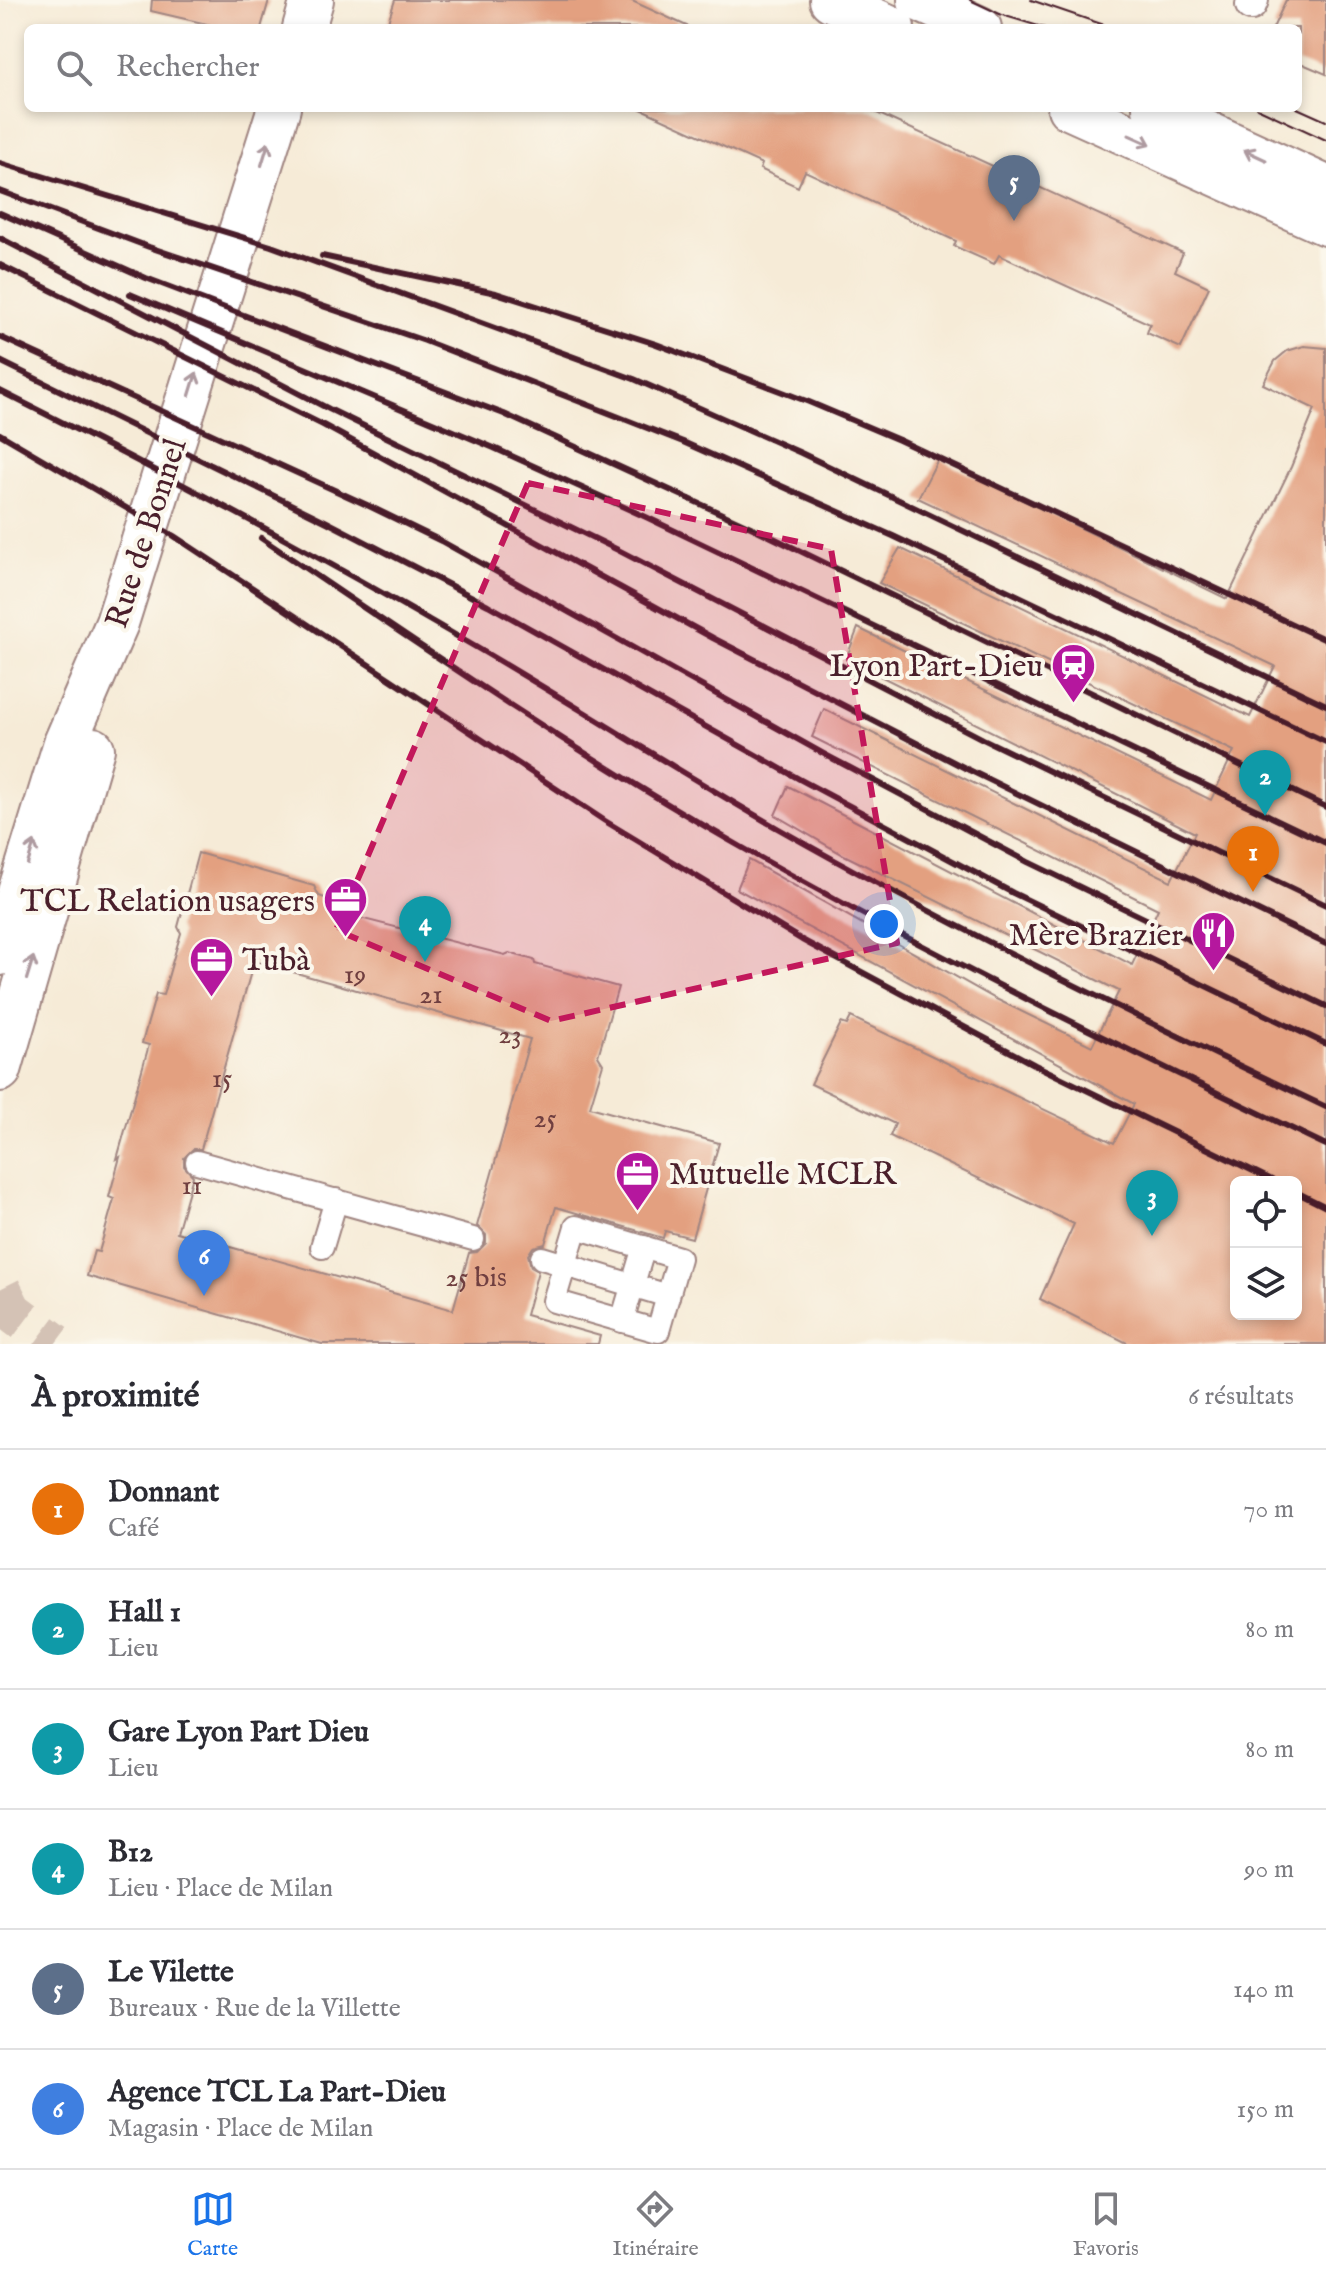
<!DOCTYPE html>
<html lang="fr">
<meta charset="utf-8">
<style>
body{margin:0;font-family:"IM FELL English",serif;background:#f7f7f7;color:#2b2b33}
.controls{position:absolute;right:24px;bottom:24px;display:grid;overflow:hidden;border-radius:12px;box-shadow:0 4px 12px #0003}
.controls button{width:72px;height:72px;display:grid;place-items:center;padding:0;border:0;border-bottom:2px solid #e1e1e2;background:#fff;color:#2b2b33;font:40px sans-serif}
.you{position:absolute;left:884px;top:924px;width:28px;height:28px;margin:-20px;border:6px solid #fff;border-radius:50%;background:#1a73e8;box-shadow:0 0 0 12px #1a73e833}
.badge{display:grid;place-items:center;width:52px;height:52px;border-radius:50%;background:#1a73e8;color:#fff;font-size:26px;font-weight:700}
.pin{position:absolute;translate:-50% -66px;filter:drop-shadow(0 2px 4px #0008)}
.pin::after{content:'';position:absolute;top:42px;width:28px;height:24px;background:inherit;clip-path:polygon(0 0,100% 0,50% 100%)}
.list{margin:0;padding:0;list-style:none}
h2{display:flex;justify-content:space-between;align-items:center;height:104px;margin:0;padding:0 32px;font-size:34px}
h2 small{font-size:26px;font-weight:400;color:#7c7c81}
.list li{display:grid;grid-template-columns:52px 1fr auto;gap:24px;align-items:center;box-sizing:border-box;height:120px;padding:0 32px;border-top:2px solid #e1e1e2}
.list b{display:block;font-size:30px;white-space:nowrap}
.list p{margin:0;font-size:26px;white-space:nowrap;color:#7c7c81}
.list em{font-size:26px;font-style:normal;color:#7c7c81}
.icon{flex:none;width:44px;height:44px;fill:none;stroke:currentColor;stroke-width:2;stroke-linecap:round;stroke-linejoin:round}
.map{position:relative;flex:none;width:1326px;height:1344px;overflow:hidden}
.search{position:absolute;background:#fff;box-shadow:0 4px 12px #0003;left:24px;right:24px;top:24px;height:88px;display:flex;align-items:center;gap:20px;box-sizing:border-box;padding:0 28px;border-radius:12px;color:#7c7c81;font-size:30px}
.sheet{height:824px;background:#fff}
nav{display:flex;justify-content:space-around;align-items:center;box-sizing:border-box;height:112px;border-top:2px solid #e1e1e2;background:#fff;font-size:22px;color:#7c7c81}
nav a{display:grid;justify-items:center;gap:4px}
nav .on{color:#1a73e8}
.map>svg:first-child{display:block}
.building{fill:#e3a080;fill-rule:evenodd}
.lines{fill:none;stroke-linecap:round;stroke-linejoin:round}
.secondary-tunnel{stroke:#d4c2b5;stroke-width:42;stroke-dasharray:42 21;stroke-linecap:butt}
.pedestrian-casing{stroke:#a08581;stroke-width:26}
.minor-casing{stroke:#a08581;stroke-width:34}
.secondary-casing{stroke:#a08581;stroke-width:46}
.pedestrian{stroke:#fff;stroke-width:22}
.minor{stroke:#fff;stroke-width:30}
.secondary{stroke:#fff;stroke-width:42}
.tram{stroke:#4a1f2b;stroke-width:2}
.rail{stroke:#4a1f2b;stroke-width:6}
.oneway{stroke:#ae9aa0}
.marked{fill:#c2185b;fill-opacity:0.2;stroke:#c2185b;stroke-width:6;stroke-dasharray:16 10;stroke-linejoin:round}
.labels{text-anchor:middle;stroke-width:8;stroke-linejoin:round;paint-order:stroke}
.number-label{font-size:28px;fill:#703f40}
.street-label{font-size:32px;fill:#4a1f2b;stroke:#fbf7ec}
.poi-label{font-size:32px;fill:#4a1f2b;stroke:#fbf7ec;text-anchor:end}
</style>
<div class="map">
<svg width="1326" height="1344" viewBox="0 0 1326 1344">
<rect width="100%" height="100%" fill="#fbf7ec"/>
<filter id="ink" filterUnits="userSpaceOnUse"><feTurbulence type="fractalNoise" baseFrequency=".0125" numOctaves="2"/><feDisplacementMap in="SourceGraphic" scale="16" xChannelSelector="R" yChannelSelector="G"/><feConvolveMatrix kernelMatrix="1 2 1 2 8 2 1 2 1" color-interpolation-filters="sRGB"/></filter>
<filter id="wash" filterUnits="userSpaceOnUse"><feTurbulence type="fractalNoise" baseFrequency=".006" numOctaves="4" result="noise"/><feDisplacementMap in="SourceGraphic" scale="32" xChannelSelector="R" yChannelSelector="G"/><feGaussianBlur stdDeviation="1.8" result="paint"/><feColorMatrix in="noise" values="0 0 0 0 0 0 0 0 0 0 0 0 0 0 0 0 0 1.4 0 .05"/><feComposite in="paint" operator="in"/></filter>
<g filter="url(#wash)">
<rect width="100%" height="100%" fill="#f6ebd7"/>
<g id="blocks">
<!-- building -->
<g class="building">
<polygon points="152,0 269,0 261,28 224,28 151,11"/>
<polygon points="395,0 630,0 691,28 386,28"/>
<polygon points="1286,0 1326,0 1326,74 1298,62 1298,28 1273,28"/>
<polygon points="639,108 866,108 1183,253 1175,271 1209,287 1181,348 1147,333 1150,324 999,255 994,264 954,246 956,241 805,171 798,187 760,169 762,164"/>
<path d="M1304,346L1326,348V1344H1129L1040,1299L1074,1224L890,1136L895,1124L811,1084L841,1023L847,1025L851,1017L1114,1143L1134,1104L737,889L749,860L994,998L1092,1046L1119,991L842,854L775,815L788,786L1132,965L1158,909L812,737L824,709L1171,881L1195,833L846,659L858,628L1211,800L1234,751L879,583L900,548L1250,717L1275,666L918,498L938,459L1227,599L1291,467L1315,409L1263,384L1275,361L1287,351ZM1236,1182H1296V1314H1236Z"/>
<path d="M198,853L314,886L319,896L336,902L340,913L505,955L509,953L534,960L535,964L618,987L598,1056L603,1064L590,1107L719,1143L692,1238L665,1231L663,1238L556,1207L545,1244L533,1247L528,1255L531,1267L538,1271L526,1315L600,1336L598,1344H322L87,1276L94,1251L99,1252L114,1199L109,1197L120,1157L117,1159L149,1045L142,1043L156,994L163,995L175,953L181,933L178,927ZM254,961L530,1039L477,1226L486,1235V1243L477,1252L469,1253L453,1310L177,1232L193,1176L184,1166V1158L193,1149H201Z"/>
</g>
</g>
</g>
<g filter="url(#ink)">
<use href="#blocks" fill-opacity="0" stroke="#a08581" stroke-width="2"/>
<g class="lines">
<!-- secondary-tunnel -->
<polyline class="secondary-tunnel" points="0,1289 11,1311 55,1344"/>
<defs>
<g id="pedestrian">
<polyline points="197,1162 473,1239"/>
<polygon points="576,1227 679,1258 658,1331 554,1301"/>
<polyline points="322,1247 336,1200"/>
<polyline points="542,1258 668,1296"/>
<polyline points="622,1321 644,1247"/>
</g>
<polyline id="minor" points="1251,5 1253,0"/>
<g id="secondary">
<polyline points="831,0 893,28"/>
<polyline points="919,0 980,28"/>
<polyline points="304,28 312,0"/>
<polyline points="1069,108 1326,224"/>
<polyline points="1154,108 1326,187"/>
<polyline points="0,954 65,743 117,623 279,108"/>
<polyline points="0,1070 93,749"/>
</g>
</defs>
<!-- pedestrian casing -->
<use href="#pedestrian" class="pedestrian-casing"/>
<!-- minor casing -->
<use href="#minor" class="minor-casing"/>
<!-- secondary casing -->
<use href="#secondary" class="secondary-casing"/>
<!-- pedestrian -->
<use href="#pedestrian" class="pedestrian"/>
<!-- minor -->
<use href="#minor" class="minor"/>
<!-- secondary -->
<use href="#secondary" class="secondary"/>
<!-- tram -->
<g class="tram">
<polyline points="970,0 1002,15 1045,28"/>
<polyline points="1031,0 1113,28"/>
<polyline points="1257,108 1326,140"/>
<polyline points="1297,108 1326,121"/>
</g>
<!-- rail -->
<g class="rail">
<polyline points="0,163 271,246 634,379 801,453 1326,705"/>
<polyline points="0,191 149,247 425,341 683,442 893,536 1326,742"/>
<polyline points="0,213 146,278 504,414 755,529 1326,807"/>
<polyline points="0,238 329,409 618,550 983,739 1326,905"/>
<polyline points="322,256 496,293 656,344 809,402 899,440 1326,640"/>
<polyline points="0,265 323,425 713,638 967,769 1326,944"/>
<polyline points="130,294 494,448 646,517 1326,843"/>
<polyline points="0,337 367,505 441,541 824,754 1028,862 1326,1006"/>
<polyline points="0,361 327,522 488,605 801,780 1013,893 1326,1044"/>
<path d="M0,391C158,470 315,553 467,642C572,703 674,769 779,829C957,930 1141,1019 1326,1107"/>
<polyline points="0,434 174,536 605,821 802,940 1035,1065 1276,1182"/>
<path d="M261,538C419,645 577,754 743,848C933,956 1129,1051 1326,1145"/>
<polyline points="1296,1192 1326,1207"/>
</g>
</g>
<!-- one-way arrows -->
<defs><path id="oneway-shaft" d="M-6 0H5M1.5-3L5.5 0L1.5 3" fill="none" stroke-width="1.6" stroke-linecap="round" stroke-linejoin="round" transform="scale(2)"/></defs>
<g class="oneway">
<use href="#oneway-shaft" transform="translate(1140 140) rotate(24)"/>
<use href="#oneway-shaft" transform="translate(265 154) rotate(-73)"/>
<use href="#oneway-shaft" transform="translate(1255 155) rotate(-155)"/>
<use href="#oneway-shaft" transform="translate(193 384) rotate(-73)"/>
<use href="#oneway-shaft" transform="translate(31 853) rotate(-73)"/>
<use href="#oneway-shaft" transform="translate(30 968) rotate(-73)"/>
</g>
</g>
<!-- marked area -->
<path class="marked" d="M528,483L831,549L897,943L551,1021L336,930Z"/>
<!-- icons -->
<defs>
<symbol id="station-pin" viewBox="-11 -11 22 30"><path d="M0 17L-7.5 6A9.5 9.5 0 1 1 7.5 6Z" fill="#b5179e" stroke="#fbf7ec"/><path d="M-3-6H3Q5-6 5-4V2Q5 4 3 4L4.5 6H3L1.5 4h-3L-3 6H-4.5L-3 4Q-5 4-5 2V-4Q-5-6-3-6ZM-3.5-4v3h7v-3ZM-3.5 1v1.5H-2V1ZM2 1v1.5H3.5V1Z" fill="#fff"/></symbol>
<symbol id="office-pin" viewBox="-11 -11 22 30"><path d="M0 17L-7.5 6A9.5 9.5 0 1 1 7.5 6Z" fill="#b5179e" stroke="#fbf7ec"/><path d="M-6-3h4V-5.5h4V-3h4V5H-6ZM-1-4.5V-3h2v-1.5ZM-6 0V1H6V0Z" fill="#fff"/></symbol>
<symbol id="restaurant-pin" viewBox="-11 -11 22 30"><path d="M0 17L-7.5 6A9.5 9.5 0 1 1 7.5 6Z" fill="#b5179e" stroke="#fbf7ec"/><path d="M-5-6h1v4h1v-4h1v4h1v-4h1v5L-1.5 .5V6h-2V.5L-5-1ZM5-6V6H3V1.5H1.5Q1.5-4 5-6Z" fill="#fff"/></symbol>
</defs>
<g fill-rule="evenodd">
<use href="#station-pin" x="1048" y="640" width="51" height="69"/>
<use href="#office-pin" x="320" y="874" width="51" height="69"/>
<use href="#restaurant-pin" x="1188" y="908" width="51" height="69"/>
<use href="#office-pin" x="186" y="934" width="51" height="69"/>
<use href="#office-pin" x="612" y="1148" width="51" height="69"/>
</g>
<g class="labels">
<!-- number labels -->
<g class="number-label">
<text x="355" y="983">19</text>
<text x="431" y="1003">21</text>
<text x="510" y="1043">23</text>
<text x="222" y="1087">15</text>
<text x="545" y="1127">25</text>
<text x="192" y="1194">11</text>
<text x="476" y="1286">25 bis</text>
</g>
<!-- street labels -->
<g class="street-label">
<text transform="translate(145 533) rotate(-72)" y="11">Rue de Bonnel</text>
</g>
<!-- poi labels -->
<g class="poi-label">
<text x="1043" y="676">Lyon Part-Dieu</text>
<text x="315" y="911">TCL Relation usagers</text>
<text x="1183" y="945">Mère Brazier</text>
<text x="242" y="970" text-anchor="start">Tubà</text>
<text x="669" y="1184" text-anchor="start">Mutuelle MCLR</text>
</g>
</g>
</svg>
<div class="controls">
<button><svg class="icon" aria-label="locate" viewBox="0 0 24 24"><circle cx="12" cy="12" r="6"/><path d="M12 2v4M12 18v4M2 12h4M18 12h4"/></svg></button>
<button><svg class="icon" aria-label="layers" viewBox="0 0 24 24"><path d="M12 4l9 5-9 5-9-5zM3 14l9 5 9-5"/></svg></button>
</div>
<div class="you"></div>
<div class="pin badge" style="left:1253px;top:892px;background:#e8710a">1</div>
<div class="pin badge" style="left:1265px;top:816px;background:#0f9aa8">2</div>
<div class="pin badge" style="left:1152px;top:1236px;background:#0f9aa8">3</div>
<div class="pin badge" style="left:425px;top:962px;background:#0f9aa8">4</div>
<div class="pin badge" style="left:1014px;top:221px;background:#5c6f8a">5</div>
<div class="pin badge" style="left:204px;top:1296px;background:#3f7fe0">6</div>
<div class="search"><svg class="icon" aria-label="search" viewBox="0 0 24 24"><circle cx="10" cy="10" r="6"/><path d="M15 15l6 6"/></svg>Rechercher</div>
</div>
<section class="sheet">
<h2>À proximité<small>6 résultats</small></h2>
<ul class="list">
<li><span class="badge" style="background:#e8710a">1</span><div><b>Donnant</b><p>Café</p></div><em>70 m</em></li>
<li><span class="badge" style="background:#0f9aa8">2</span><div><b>Hall 1</b><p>Lieu</p></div><em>80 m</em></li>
<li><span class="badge" style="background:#0f9aa8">3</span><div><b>Gare Lyon Part Dieu</b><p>Lieu</p></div><em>80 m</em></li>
<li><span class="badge" style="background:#0f9aa8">4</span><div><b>B12</b><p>Lieu · Place de Milan</p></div><em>90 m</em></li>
<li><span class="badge" style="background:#5c6f8a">5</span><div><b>Le Vilette</b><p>Bureaux · Rue de la Villette</p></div><em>140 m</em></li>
<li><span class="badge" style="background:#3f7fe0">6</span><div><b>Agence TCL La Part-Dieu</b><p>Magasin · Place de Milan</p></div><em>150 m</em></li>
</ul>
</section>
<nav>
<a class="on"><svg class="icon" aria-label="map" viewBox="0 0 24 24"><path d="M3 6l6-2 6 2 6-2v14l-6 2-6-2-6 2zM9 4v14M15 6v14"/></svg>Carte</a>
<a><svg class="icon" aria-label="directions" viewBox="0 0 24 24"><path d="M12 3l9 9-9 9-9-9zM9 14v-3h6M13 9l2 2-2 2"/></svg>Itinéraire</a>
<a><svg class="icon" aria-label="saved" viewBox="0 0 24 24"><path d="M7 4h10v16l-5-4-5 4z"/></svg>Favoris</a>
</nav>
